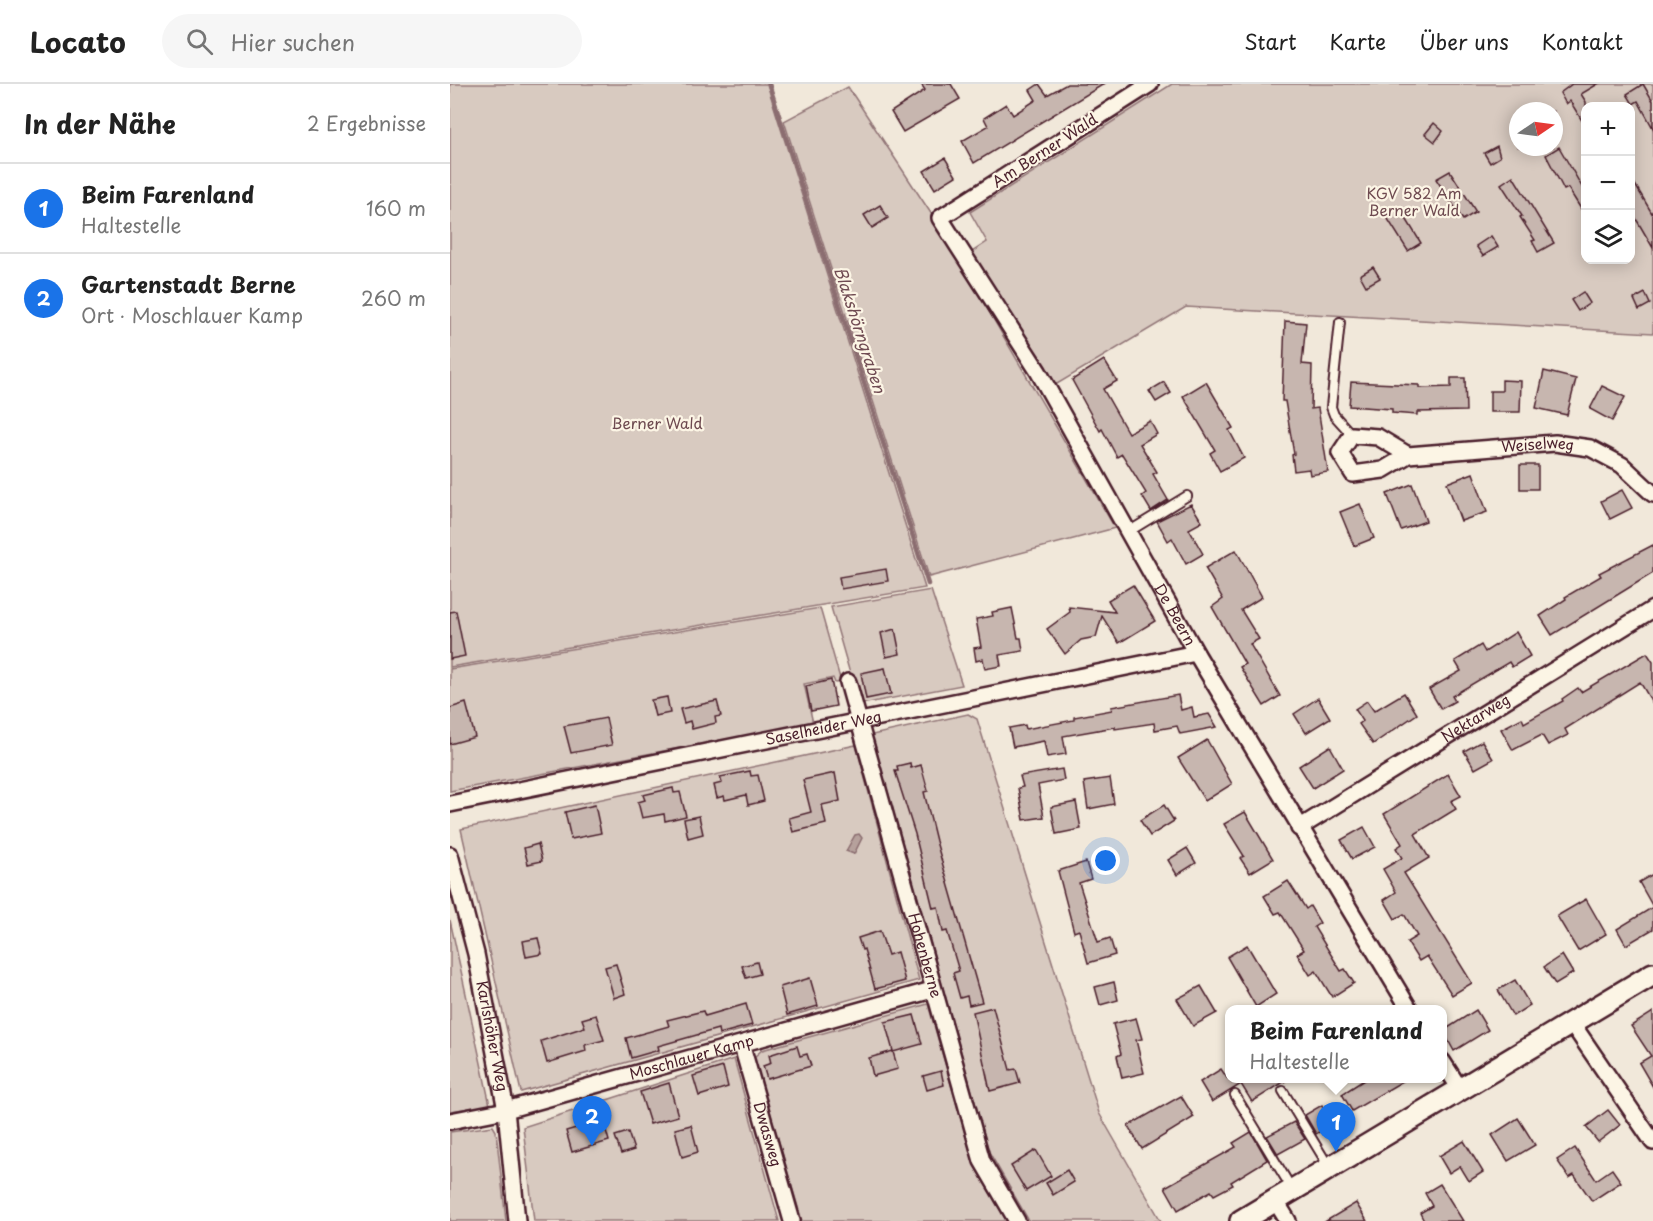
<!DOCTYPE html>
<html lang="de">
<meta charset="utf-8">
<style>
body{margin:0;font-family:"Playpen Sans",sans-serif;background:#f6f6f6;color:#222}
.controls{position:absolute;right:18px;top:18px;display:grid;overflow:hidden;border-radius:12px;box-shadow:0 3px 15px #0003}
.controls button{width:54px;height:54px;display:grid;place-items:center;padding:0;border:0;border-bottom:2px solid #e0e0e0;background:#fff;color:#222;font:30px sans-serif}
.compass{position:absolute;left:1059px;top:18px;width:54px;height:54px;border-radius:50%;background:#fff;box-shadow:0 3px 15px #0003;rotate:77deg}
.you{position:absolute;left:656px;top:777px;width:21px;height:21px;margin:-15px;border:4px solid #fff;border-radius:50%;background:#1a73e8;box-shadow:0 0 0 9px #1a73e833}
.badge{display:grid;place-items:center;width:39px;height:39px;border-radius:50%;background:#1a73e8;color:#fff;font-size:20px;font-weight:700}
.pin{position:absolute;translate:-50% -50px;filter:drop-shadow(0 2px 3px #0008)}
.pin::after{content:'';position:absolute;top:32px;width:21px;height:18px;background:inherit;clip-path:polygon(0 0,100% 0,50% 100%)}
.popup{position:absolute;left:775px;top:921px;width:222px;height:78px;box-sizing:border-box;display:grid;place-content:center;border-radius:12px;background:#fff;filter:drop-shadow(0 2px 4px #0005);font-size:20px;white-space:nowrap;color:#767676}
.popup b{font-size:22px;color:#222}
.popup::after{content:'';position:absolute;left:50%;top:100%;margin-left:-12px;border:12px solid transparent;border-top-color:#fff}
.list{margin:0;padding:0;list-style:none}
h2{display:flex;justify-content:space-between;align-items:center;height:78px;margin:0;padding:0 24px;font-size:26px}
h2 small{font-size:20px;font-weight:400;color:#767676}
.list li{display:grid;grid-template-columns:39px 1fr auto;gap:18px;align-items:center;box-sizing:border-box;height:90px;padding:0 24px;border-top:2px solid #e0e0e0}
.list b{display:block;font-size:22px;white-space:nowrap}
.list p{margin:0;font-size:20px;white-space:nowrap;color:#767676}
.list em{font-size:20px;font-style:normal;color:#767676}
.icon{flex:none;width:33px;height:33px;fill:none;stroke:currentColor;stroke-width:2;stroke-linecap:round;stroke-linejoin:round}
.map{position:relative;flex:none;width:1203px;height:1137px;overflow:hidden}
header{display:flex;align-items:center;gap:36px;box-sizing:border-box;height:84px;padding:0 30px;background:#fff;border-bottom:2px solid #e0e0e0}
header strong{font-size:28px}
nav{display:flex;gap:33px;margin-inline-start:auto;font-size:21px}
.search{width:420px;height:54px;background:#f6f6f6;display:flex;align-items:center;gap:15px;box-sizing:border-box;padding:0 21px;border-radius:33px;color:#767676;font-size:22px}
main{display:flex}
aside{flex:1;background:#fff}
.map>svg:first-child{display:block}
.green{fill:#d8cac0;stroke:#917476;stroke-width:1.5;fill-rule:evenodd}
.water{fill:#b6a19c;stroke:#8b6d6f;stroke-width:1.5}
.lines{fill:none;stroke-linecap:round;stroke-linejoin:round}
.stream{stroke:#8b6d6f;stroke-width:4.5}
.building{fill:#c7b6af;stroke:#4a1f2b;stroke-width:1.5}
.lane-casing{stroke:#4a1f2b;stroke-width:12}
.street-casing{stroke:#4a1f2b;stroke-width:20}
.secondary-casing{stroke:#4a1f2b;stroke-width:26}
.lane{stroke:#fcf5e5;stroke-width:8}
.street{stroke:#fcf5e5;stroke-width:15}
.secondary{stroke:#fcf5e5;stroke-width:21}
.labels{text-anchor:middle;stroke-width:4.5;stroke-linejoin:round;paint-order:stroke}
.street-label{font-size:15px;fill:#4a1f2b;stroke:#fcf5e5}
.park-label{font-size:15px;fill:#6e4a50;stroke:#fcf5e5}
.water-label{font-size:16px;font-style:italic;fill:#704c53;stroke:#fcf5e5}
</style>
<header>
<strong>Locato</strong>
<div class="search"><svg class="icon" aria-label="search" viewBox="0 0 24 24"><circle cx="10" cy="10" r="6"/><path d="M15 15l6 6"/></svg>Hier suchen</div>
<nav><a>Start</a><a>Karte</a><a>Über uns</a><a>Kontakt</a></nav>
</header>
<main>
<aside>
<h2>In der Nähe<small>2 Ergebnisse</small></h2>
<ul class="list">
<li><span class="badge">1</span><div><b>Beim Farenland</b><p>Haltestelle</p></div><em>160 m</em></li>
<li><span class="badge">2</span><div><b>Gartenstadt Berne</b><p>Ort · Moschlauer Kamp</p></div><em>260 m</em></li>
</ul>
</aside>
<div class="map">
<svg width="1203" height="1137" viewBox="0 0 1203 1137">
<rect width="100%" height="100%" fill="#f1e8da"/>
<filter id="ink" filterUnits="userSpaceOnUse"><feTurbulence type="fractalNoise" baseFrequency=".0167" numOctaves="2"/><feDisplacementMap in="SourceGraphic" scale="12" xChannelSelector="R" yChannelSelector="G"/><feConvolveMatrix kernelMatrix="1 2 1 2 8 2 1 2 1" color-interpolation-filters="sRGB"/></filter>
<g filter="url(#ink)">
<!-- green -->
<g class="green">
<polygon points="0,0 317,0 475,504 0,583"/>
<path d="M722,0H1203V249L736,223L602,303L522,168L537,158L520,128ZM1136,22H1180V176H1136ZM1068,27H1104V63H1068Z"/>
<polygon points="398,3 488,140 665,444 479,493 334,37"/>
<polygon points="481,506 512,601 412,620 399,586 381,523"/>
<polygon points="370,524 391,598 385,599 383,594 354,600 363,639 0,707 0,585"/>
<polygon points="518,630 527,635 649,1029 711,1137 579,1137 539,1068 422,651"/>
<polygon points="406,661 469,896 71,1008 11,745"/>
<polygon points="0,836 40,1021 0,1027"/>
<polygon points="478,920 524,1081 557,1137 352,1137 304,973 312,966"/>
<polygon points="284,975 329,1137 84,1137 73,1043"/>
<polygon points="43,1042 46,1047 56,1137 0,1137 0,1048"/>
</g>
<!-- water -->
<polygon class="water" points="409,750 412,754 404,770 396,767 405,751"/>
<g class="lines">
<!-- stream -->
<polyline class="stream" points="319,0 478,500"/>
</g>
<!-- building -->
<g class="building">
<polygon points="471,0 501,0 510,15 453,48 441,28 475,6"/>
<polygon points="589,0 597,11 617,0 654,0 524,79 512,57 538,42 534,34 556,20 563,31 586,16 580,6"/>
<polygon points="1122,0 1148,0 1131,10 1136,18 1136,43 1120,17 1116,20 1110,9"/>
<polygon points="1193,0 1203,17 1203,44 1188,17 1183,20 1177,10"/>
<polygon points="984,39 993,47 985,58 975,50"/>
<polygon points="1047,62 1050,73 1040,79 1034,69"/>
<polygon points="1109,63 1136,110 1136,133 1118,104 1114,106 1096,71"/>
<polygon points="495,74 506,92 485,105 474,87"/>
<polygon points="1000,87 1026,128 1013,136 986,95"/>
<polygon points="1063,92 1104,159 1088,168 1082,157 1085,156 1070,133 1072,132 1051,100"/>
<polygon points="1180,92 1203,131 1203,164 1185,133 1180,135"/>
<polygon points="430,121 438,134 422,144 414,131"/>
<polygon points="949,123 971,159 958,167 936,132"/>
<polygon points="1041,152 1048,163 1033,172 1026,162"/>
<polygon points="923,183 930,194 916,202 910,191"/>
<polygon points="1133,208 1140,219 1128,227 1121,216"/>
<polygon points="1195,209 1200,220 1189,226 1184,215"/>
<polygon points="835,237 856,239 852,280 862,281 861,325 868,324 878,388 860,391 859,385 844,387 842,371 844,370 835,317 832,317"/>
<polygon points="654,276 667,297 653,305 678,349 700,337 707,350 690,360 707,388 703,390 718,416 701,427 692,412 696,409 672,370 667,373 652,345 650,347 622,296"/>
<polygon points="1094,287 1126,295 1117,331 1086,324"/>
<polygon points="1001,294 1015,294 1016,327 967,328 967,331 942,329 942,325 899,322 901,298 969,301 969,304 1001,303"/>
<polygon points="1052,296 1071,297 1070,328 1040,328 1040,307 1052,307"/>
<polygon points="714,298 721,309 706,318 699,307"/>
<polygon points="756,298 783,344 779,346 794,374 770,387 760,369 765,366 733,312"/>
<polygon points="1152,302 1175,313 1162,337 1140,325"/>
<rect x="1070" y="381" width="18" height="24"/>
<polygon points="1023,389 1037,428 1011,437 997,399"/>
<polygon points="962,400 976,437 951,446 937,410"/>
<polygon points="1172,406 1182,424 1160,435 1151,417"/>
<polygon points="741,420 752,438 739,445 753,470 736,480 722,454 718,457 707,437"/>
<polygon points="910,420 924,454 904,462 890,428"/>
<polygon points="1203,461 1203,489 1102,551 1090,532 1116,515 1115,513 1151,492 1149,489"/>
<polygon points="786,466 812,513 791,526 809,555 800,560 830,612 814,622 790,583 795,580 762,523 773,515 755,484"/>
<polygon points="436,485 438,497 391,505 389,493"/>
<polygon points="683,501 705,537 669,559 652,532 646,553 631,556 615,570 597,545 620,528 619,523 665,528 658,516"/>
<polygon points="562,524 568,554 571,554 573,567 549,571 551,582 535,585 533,575 526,577 524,564 531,563 526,535 543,532 542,528"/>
<polygon points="6,527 15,572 0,575 0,528"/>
<polygon points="445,545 450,570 436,573 431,549"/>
<polygon points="1066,548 1080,572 1062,583 1059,578 1002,612 1005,617 991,625 979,605 1011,587 1005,577 1031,561 1035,568"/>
<polygon points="1197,569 1203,578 1203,620 1190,598 1115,645 1118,651 1098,661 1092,651 1063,666 1051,645 1072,634 1074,639 1113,617 1112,615 1128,604 1131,608"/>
<polygon points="435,584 441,610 416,615 411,589"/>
<polygon points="381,596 386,622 361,627 356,602"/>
<polygon points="954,609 967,630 923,660 909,640 913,637 905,625 917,617 924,627"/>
<polygon points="728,611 731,626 742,623 744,633 759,630 767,643 730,650 727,642 705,646 704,639 665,645 665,643 613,652 616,670 597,673 594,657 563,663 559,644 575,641 576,645 624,636 624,633 662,626 661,623"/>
<polygon points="217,613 220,629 205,632 201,616"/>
<polygon points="868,614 880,634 856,649 844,630"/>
<polygon points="267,617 271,632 265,633 266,639 242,645 240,637 234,639 230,625"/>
<polygon points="16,619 25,653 0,660 0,624"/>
<polygon points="156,634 162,661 121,669 114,642"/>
<polygon points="757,656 782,700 755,717 728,674"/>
<polygon points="1032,657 1043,675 1025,685 1014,667"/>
<polygon points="880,662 893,685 863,704 849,682"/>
<polygon points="460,679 461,684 471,681 478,707 474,708 486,757 532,918 519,921 517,912 510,914 503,889 509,887 497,847 493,848 488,823 483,824 465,750 445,687 448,687 447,682"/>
<polygon points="612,685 614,696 588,701 594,733 574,736 568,704 573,703 570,692"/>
<polygon points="300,687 301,692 308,691 314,717 298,721 296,711 275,716 274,712 267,714 264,701 272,699 270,693"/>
<polygon points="385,689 390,717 372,721 376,740 343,748 339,734 361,728 353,696"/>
<polygon points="998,690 1011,712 1001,717 1006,725 965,750 979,774 954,789 1022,899 1002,911 977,872 969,877 957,858 967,852 954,830 945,835 934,816 946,808 933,785 952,774 946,764 952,760 934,730"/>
<polygon points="660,694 664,720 638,725 634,698"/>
<polygon points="223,704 224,709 230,708 236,732 215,737 214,730 192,734 188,718 195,716 193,711"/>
<polygon points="626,718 631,745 606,750 601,723"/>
<polygon points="145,721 151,749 121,755 115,728"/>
<polygon points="714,721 724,737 700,752 690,736"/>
<polygon points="795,728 823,775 800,789 790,774 794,772 774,740"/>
<polygon points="249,732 253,750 238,754 234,735"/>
<polygon points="914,743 925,763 902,775 891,756"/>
<polygon points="88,760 92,777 78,780 74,764"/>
<polygon points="737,764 746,779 727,791 718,776"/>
<polygon points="636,778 641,795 629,799 648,858 660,854 665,871 638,879 629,846 624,848 608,787"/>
<polygon points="1203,790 1203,823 1189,798"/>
<polygon points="838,797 856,825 860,822 870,839 864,843 891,887 895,885 904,899 882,913 866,887 860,891 847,870 854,866 830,828 825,830 814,812"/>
<polygon points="1136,815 1156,850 1128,867 1107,832"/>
<polygon points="1203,823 1203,845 1176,861 1167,845"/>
<polygon points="430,847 438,871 447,868 455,897 425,905 414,865 412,866 408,854"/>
<polygon points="88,854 92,870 76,873 73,857"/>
<polygon points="797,861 826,910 806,923 777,873"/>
<polygon points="1112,871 1123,889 1105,900 1094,883"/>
<polygon points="307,878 310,890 296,894 292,882"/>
<polygon points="166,880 175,910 164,914 155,883"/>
<polygon points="360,894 368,922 337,931 330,903"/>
<polygon points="1065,896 1080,921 1063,932 1048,906"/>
<polygon points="664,898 668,916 650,921 645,903"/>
<polygon points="751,902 767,929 743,942 727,915"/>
<polygon points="296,920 302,941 269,950 268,945 208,962 209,966 181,974 176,954 219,942 217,936 253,927 255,932"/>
<polygon points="543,923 560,986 566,985 570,999 540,1007 523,928"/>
<polygon points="1026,926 1038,946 1004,967 993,947"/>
<polygon points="1203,928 1203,1003 1189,979 1201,972 1181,942"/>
<polygon points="146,931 154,956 135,961 136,967 97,979 91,957 135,943 132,935"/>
<polygon points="464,931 472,960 443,968 448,985 423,992 419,974 443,967 435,938"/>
<polygon points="686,934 692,955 686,956 694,989 672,994 667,972 671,970 663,940"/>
<polygon points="347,962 350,972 357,970 361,982 317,995 313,982 321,979 319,971"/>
<polygon points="273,983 278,1003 249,1012 243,992"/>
<polygon points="771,985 777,994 840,994 802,1018 791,1000 762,1018 750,998"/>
<polygon points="491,987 494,1001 477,1006 473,992"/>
<polygon points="917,994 958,994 902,1027 892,1010"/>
<polygon points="219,999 228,1032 200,1040 190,1008"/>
<polygon points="731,1012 744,1033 692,1065 678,1042"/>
<polygon points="872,1021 880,1041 866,1050 855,1031"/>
<polygon points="1158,1026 1170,1041 1148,1058 1136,1043"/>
<polygon points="1068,1034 1085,1061 1058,1077 1042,1051"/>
<polygon points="153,1036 159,1057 122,1068 116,1047"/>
<polygon points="844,1038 855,1055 828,1070 817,1052"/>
<polygon points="241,1041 248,1068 232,1073 225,1045"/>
<polygon points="178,1048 184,1066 171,1070 165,1052"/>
<polygon points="801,1048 817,1076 781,1098 783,1101 764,1111 761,1107 728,1126 715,1103 786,1063 783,1059"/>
<polygon points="1014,1057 1033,1088 1019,1097 1010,1082 999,1089 989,1072"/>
<polygon points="1125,1064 1146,1096 1162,1085 1171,1098 1142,1117 1124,1091 1119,1094 1107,1076"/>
<polygon points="586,1066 601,1092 576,1107 561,1082"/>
<polygon points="617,1086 624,1098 603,1111 596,1099"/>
<polygon points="990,1100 1013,1137 974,1137 970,1129 982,1122 975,1109"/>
<polygon points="906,1119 917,1137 876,1137"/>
</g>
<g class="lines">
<defs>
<g id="lane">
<polyline points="890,238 881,323 884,331 902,351"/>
<polyline points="678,448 737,412"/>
<polyline points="833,1007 879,1083"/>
<polyline points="785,1011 842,1105"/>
</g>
<g id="street">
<path id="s1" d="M700,0L490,134L588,287L746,569L960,926"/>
<path id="s2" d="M958,371L928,353L902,351L890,369L903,390L933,386L958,371L1105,359L1140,364L1172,381L1203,410"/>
<path id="s3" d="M398,598L532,1077L567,1137"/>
<path id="s4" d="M0,720L746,569"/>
<path id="s5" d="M849,744L1203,525"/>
<path id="s6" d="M0,771L26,870L56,1026L67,1137"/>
<polyline points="1121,938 1203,1058"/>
<path id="s7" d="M292,962L342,1137"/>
<polyline points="992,977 1010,1005"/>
<path id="s8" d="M0,1037L56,1026L482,906"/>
<polyline points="825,1116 838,1137"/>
</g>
<polyline id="secondary" points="791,1137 1203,890"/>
</defs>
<!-- lane casing -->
<use href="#lane" class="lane-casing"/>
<!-- street casing -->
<use href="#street" class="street-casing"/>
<!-- secondary casing -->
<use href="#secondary" class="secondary-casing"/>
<!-- lane -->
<use href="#lane" class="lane"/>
<!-- street -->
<use href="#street" class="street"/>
<!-- secondary -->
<use href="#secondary" class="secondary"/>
</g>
</g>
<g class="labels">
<!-- street labels -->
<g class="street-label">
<text transform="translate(595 67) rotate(-33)" y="5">Am Berner Wald</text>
<text dy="5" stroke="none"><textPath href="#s2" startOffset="297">Weiselweg</textPath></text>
<text dy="5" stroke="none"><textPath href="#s1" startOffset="710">De Beern</textPath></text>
<text dy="5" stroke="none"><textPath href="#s5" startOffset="208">Nektarweg</textPath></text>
<text dy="5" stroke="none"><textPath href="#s4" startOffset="381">Saselheider Weg</textPath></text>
<text dy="5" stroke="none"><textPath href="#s3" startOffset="284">Hohenberne</textPath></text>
<text dy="5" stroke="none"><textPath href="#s6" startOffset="186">Karlshöher Weg</textPath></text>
<text dy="5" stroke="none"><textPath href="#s8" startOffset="250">Moschlauer Kamp</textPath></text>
<text dy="5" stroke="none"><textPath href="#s7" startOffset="92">Dwasweg</textPath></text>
</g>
<!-- park labels -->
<g class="park-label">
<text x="964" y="115">KGV 582 Am<tspan x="964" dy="17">Berner Wald</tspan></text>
<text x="207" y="345">Berner Wald</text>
</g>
<!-- water labels -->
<g class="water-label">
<text transform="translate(410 246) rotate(72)" y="6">Blakshörngraben</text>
</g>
</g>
</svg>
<div class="controls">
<button>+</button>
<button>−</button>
<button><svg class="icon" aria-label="layers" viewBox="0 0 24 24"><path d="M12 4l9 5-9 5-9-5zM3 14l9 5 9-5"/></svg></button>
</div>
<svg class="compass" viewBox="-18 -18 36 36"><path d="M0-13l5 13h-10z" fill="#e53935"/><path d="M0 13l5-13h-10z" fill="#767676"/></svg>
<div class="you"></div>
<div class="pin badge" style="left:886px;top:1068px">1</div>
<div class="popup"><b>Beim Farenland</b>Haltestelle</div>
<div class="pin badge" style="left:142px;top:1062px">2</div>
</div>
</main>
